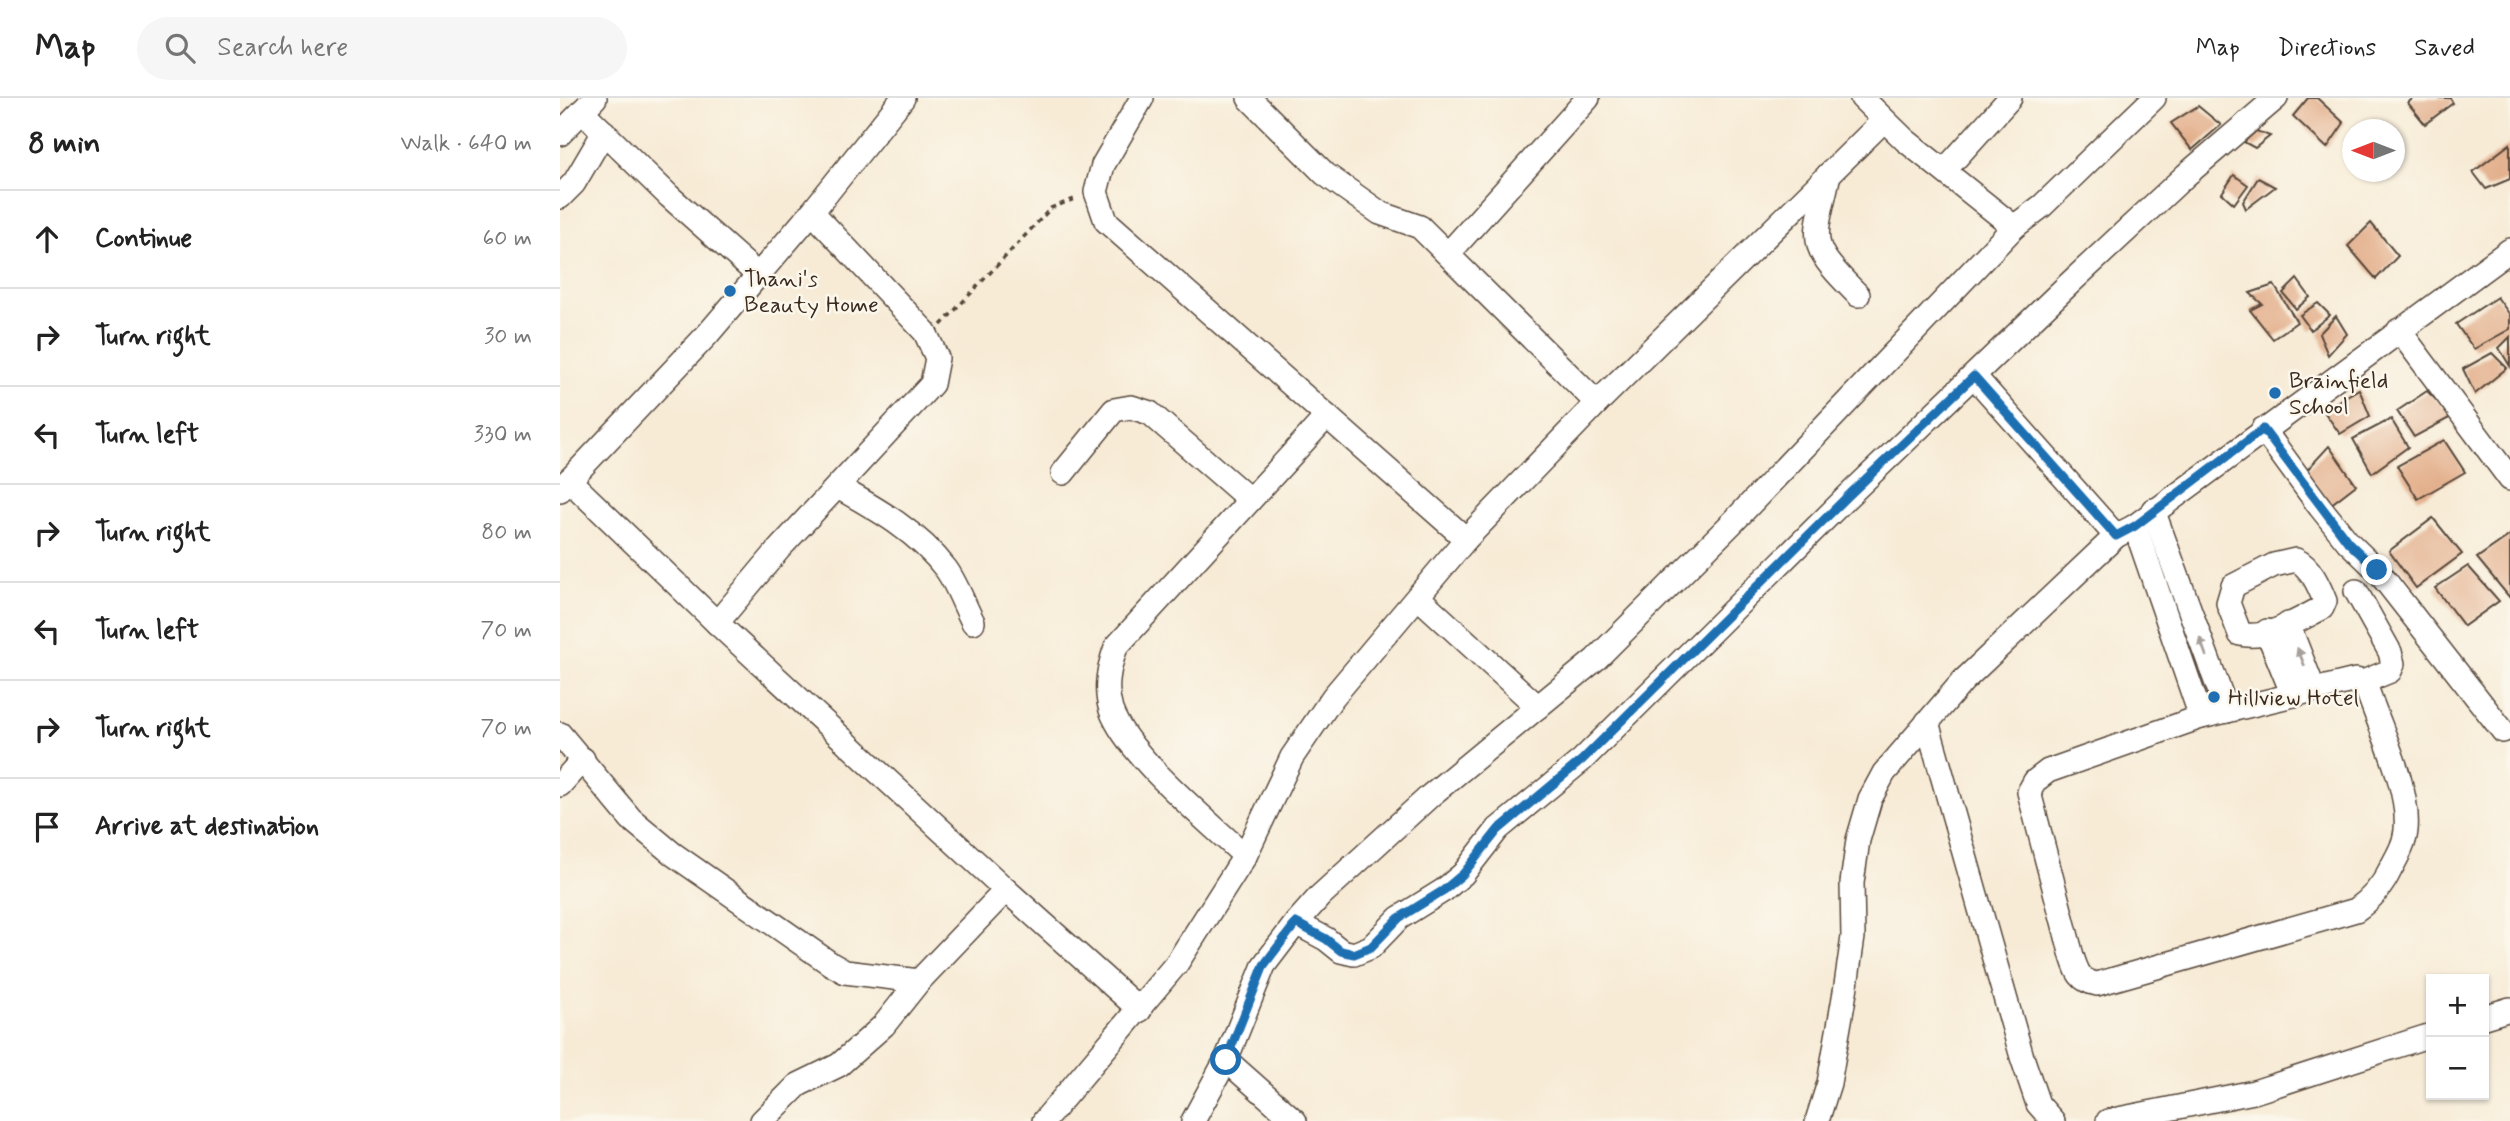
<!DOCTYPE html>
<meta charset="utf-8">
<style>
body{margin:0;font-family:Mynerve,sans-serif;background:#f6f6f6;color:#222}
.controls{position:absolute;right:21px;bottom:21px;display:grid;overflow:hidden;border-radius:0px;box-shadow:0 2px 5px #0004}
.controls button{width:63px;height:63px;display:grid;place-items:center;padding:0;border:0;border-bottom:2px solid #e0e0e0;background:#fff;color:#222;font:35px sans-serif}
.compass{position:absolute;left:1782px;top:21px;width:63px;height:63px;border-radius:50%;background:#fff;box-shadow:0 2px 5px #0004;rotate:270deg}
.stop{position:absolute;width:21px;height:21px;margin:-16px;border:5px solid #1f6fb2;border-radius:50%;background:#fff}
.stop.end{background:#1f6fb2;border-color:#fff;box-shadow:0 2px 7px #0008}
.list{margin:0;padding:0;list-style:none}
h2{display:flex;justify-content:space-between;align-items:center;height:91px;margin:0;padding:0 28px;font-size:30px}
h2 small{font-size:23px;font-weight:400;color:#767676}
.list li{display:grid;grid-template-columns:46px 1fr auto;gap:21px;align-items:center;box-sizing:border-box;height:98px;padding:0 28px;border-top:2px solid #e0e0e0}
.list b{display:block;font-size:26px;white-space:nowrap}
.list em{font-size:23px;font-style:normal;color:#767676}
.icon{flex:none;width:38px;height:38px;fill:none;stroke:currentColor;stroke-width:2;stroke-linecap:round;stroke-linejoin:round}
.map{position:relative;flex:none;width:1950px;height:1023px;overflow:hidden}
header{display:flex;align-items:center;gap:42px;box-sizing:border-box;height:98px;padding:0 35px;background:#fff;border-bottom:2px solid #e0e0e0}
header strong{font-size:33px}
nav{display:flex;gap:38px;margin-inline-start:auto;font-size:24px}
.search{width:490px;height:63px;background:#f6f6f6;display:flex;align-items:center;gap:18px;box-sizing:border-box;padding:0 24px;border-radius:38px;color:#767676;font-size:26px}
main{display:flex}
aside{flex:1;background:#fff}
.map>svg:first-child{display:block}
.building{fill:#e3af8b}
.lines{fill:none;stroke-linecap:round;stroke-linejoin:round}
.minor-casing{stroke:#57473a;stroke-width:26}
.path{stroke:#57473a;stroke-width:3.5;stroke-dasharray:5 5;stroke-linecap:butt}
.minor{stroke:#fff;stroke-width:23}
.oneway{fill:#a79f9a}
.route{stroke:#1f6fb2;stroke-width:9}
.poi-dot{fill:#1f6fb2;stroke:#fbf7ec;stroke-width:2.5}
.labels{text-anchor:middle;stroke-width:5;stroke-linejoin:round;paint-order:stroke}
.poi-label{font-size:23px;fill:#3b2a1e;stroke:#fbf7ec;text-anchor:start}
</style>
<header>
<strong>Map</strong>
<div class="search"><svg class="icon" aria-label="search" viewBox="0 0 24 24"><circle cx="10" cy="10" r="6"/><path d="M15 15l6 6"/></svg>Search here</div>
<nav><a>Map</a><a>Directions</a><a>Saved</a></nav>
</header>
<main>
<aside>
<h2>8 min<small>Walk · 640 m</small></h2>
<ul class="list">
<li><svg class="icon" aria-label="ahead" viewBox="0 0 24 24"><path d="M12 20V5M6 11l6-6 6 6"/></svg><div><b>Continue</b></div><em>60 m</em></li>
<li><svg class="icon" aria-label="right" viewBox="0 0 24 24"><path d="M7 20v-9h11M14 6l5 5-5 5"/></svg><div><b>Turn right</b></div><em>30 m</em></li>
<li><svg class="icon" aria-label="left" viewBox="0 0 24 24"><path d="M17 20v-9H6M10 6l-5 5 5 5"/></svg><div><b>Turn left</b></div><em>330 m</em></li>
<li><svg class="icon" aria-label="right" viewBox="0 0 24 24"><path d="M7 20v-9h11M14 6l5 5-5 5"/></svg><div><b>Turn right</b></div><em>80 m</em></li>
<li><svg class="icon" aria-label="left" viewBox="0 0 24 24"><path d="M17 20v-9H6M10 6l-5 5 5 5"/></svg><div><b>Turn left</b></div><em>70 m</em></li>
<li><svg class="icon" aria-label="right" viewBox="0 0 24 24"><path d="M7 20v-9h11M14 6l5 5-5 5"/></svg><div><b>Turn right</b></div><em>70 m</em></li>
<li><svg class="icon" aria-label="arrive" viewBox="0 0 24 24"><path d="M6 21V4h12l-3 4 3 4H6"/></svg><div><b>Arrive at destination</b></div></li>
</ul>
</aside>
<div class="map">
<svg width="1950" height="1023" viewBox="0 0 1950 1023">
<rect width="100%" height="100%" fill="#fbf7ec"/>
<filter id="ink" filterUnits="userSpaceOnUse"><feTurbulence type="fractalNoise" baseFrequency=".0143" numOctaves="2"/><feDisplacementMap in="SourceGraphic" scale="14" xChannelSelector="R" yChannelSelector="G"/><feConvolveMatrix kernelMatrix="1 2 1 2 8 2 1 2 1" color-interpolation-filters="sRGB"/></filter>
<filter id="wash" filterUnits="userSpaceOnUse"><feTurbulence type="fractalNoise" baseFrequency=".00686" numOctaves="4" result="noise"/><feDisplacementMap in="SourceGraphic" scale="28" xChannelSelector="R" yChannelSelector="G"/><feGaussianBlur stdDeviation="1.57" result="paint"/><feColorMatrix in="noise" values="0 0 0 0 0 0 0 0 0 0 0 0 0 0 0 0 0 1.4 0 .05"/><feComposite in="paint" operator="in"/></filter>
<g filter="url(#wash)">
<rect width="100%" height="100%" fill="#f7ebd6"/>
<g id="blocks">
<!-- building -->
<g class="building">
<polygon points="1748,0 1757,0 1784,25 1767,50 1733,18"/>
<polygon points="1853,0 1890,0 1893,5 1865,26 1848,5"/>
<polygon points="1638,8 1661,27 1632,52 1611,25"/>
<polygon points="1696,33 1710,38 1695,50 1684,44"/>
<polygon points="1950,46 1950,81 1926,91 1913,74"/>
<polygon points="1674,77 1688,87 1674,106 1662,95"/>
<polygon points="1698,80 1715,89 1686,111 1683,104"/>
<polygon points="1811,125 1838,158 1816,181 1788,148"/>
<polygon points="1737,181 1750,199 1736,211 1723,195"/>
<polygon points="1714,187 1737,224 1713,241 1690,212 1702,206 1690,195"/>
<polygon points="1937,199 1950,217 1950,231 1914,251 1896,226"/>
<polygon points="1758,205 1770,217 1751,232 1740,217"/>
<polygon points="1776,218 1787,236 1768,257 1759,236"/>
<polygon points="1950,239 1950,268 1939,250"/>
<polygon points="1932,255 1947,270 1915,296 1903,271"/>
<polygon points="1799,291 1810,318 1780,336 1763,312"/>
<polygon points="1867,293 1893,318 1854,339 1837,313"/>
<polygon points="1831,321 1848,349 1812,375 1793,341"/>
<polygon points="1884,342 1905,374 1858,401 1837,368"/>
<polygon points="1769,348 1796,387 1770,407 1746,373"/>
<polygon points="1873,420 1902,456 1856,490 1829,453"/>
<polygon points="1950,437 1950,500 1917,460"/>
<polygon points="1908,468 1939,503 1904,528 1875,490"/>
</g>
</g>
</g>
<g filter="url(#ink)">
<use href="#blocks" fill-opacity="0" stroke="#57473a" stroke-width="2"/>
<g class="lines">
<defs>
<g id="minor">
<polyline points="582,0 543,67 536,94 546,123 906,441"/>
<polyline points="689,0 765,76 820,115 860,129 1037,305"/>
<polyline points="1302,0 1345,42 1454,129"/>
<polyline points="22,13 109,98 198,177"/>
<polyline points="0,36 35,0"/>
<polyline points="1385,72 1450,0"/>
<path d="M1269,76C1254,146 1245,144 1298,197"/>
<polyline points="0,99 14,85 44,34"/>
<polyline points="888,156 1028,0"/>
<polyline points="1839,232 1950,381"/>
<polyline points="1414,278 1556,438"/>
<polyline points="1703,331 1760,409 1788,444 1817,472 1943,633"/>
<polyline points="503,375 554,312 571,309 590,315 690,402"/>
<polyline points="9,382 157,525 446,792"/>
<path d="M278,389C317,411 358,434 386,471C397,486 404,507 413,524"/>
<polyline points="0,392 147,237 252,114 343,0"/>
<polyline points="1593,412 1667,613"/>
<polyline points="1575,428 1641,619"/>
<path d="M1736,462C1751,469 1759,488 1765,503L1762,510C1740,521 1706,543 1680,536L1668,505L1673,488L1714,467Z"/>
<polyline points="1796,493 1830,554 1833,566 1830,573 1803,584"/>
<polyline points="859,500 978,609"/>
<polyline points="157,525 219,451 372,286 377,260 365,234 252,114"/>
<polyline points="1728,526 1754,592"/>
<polyline points="1707,533 1733,597"/>
<path d="M1796,582L1803,584L1807,591C1820,631 1850,690 1846,732C1845,746 1837,759 1830,772C1822,789 1812,801 1796,812L1537,886C1520,883 1517,874 1512,858L1469,694L1475,683L1488,673L1641,619Z"/>
<polyline points="1367,624 1462,959 1478,1006 1493,1023"/>
<polyline points="0,636 71,721 113,756 271,866 285,874 359,883"/>
<polyline points="0,687 23,661"/>
<path d="M685,758C648,723 567,657 551,612C544,590 549,569 556,549L767,318"/>
<polyline points="736,825 766,841 781,853 794,856 811,849 839,820 884,792 903,776 938,731 1022,662 1288,398 1510,185 1626,77 1716,0"/>
<polyline points="1924,919 1950,911"/>
<polyline points="666,962 735,1023"/>
<polyline points="202,1023 238,987 279,967 324,927 359,883 446,792 580,912"/>
<polyline points="484,1023 617,865 685,758 732,659 773,599 906,441 1037,305 1323,23"/>
<polyline points="633,1023 666,962 704,867 736,825 760,798 871,697 1036,561 1173,424 1454,129 1482,108 1594,0"/>
<polyline points="1257,1023 1269,985 1285,894 1293,839 1292,785 1298,742 1310,701 1324,675 1403,583 1556,438 1575,428 1950,152"/>
<polyline points="1548,1023 1694,994 1871,937"/>
</g>
</defs>
<!-- minor casing -->
<use href="#minor" class="minor-casing"/>
<!-- path -->
<polyline class="path" points="381,227 491,110 517,100"/>
<!-- minor -->
<use href="#minor" class="minor"/>
</g>
<!-- one-way arrows -->
<defs><path id="oneway-solid" d="M-6-.8H1V-3.2L6.5 0L1 3.2V.8H-6Z" transform="scale(1.75)"/></defs>
<g class="oneway">
<use href="#oneway-solid" transform="translate(1643 549) rotate(-110)"/>
<use href="#oneway-solid" transform="translate(1741 559) rotate(-112)"/>
</g>
</g>
<g class="lines" filter="url(#ink)">
<!-- route -->
<polyline class="route" points="666,962 704,867 736,825 766,841 781,853 794,856 811,849 839,820 884,792 903,776 938,732 1022,662 1288,398 1414,278 1556,438 1575,428 1703,331 1788,444 1817,472"/>
</g>
<!-- markers -->
<g class="poi-dot">
<circle cx="170" cy="193" r="7"/>
<circle cx="1715" cy="295" r="7"/>
<circle cx="1654" cy="599" r="7"/>
</g>
<g class="labels">
<!-- poi labels -->
<g class="poi-label">
<text x="184" y="188">Thani's<tspan x="184" dy="26">Beauty Home</tspan></text>
<text x="1729" y="290">Brainfield<tspan x="1729" dy="26">School</tspan></text>
<text x="1668" y="607">Hillview Hotel</text>
</g>
</g>
</svg>
<div class="controls">
<button>+</button>
<button>−</button>
</div>
<svg class="compass" viewBox="-18 -18 36 36"><path d="M0-13l5 13h-10z" fill="#e53935"/><path d="M0 13l5-13h-10z" fill="#767676"/></svg>
<div class="stop" style="left:666px;top:962px"></div>
<div class="stop end" style="left:1817px;top:472px"></div>
</div>
</main>
